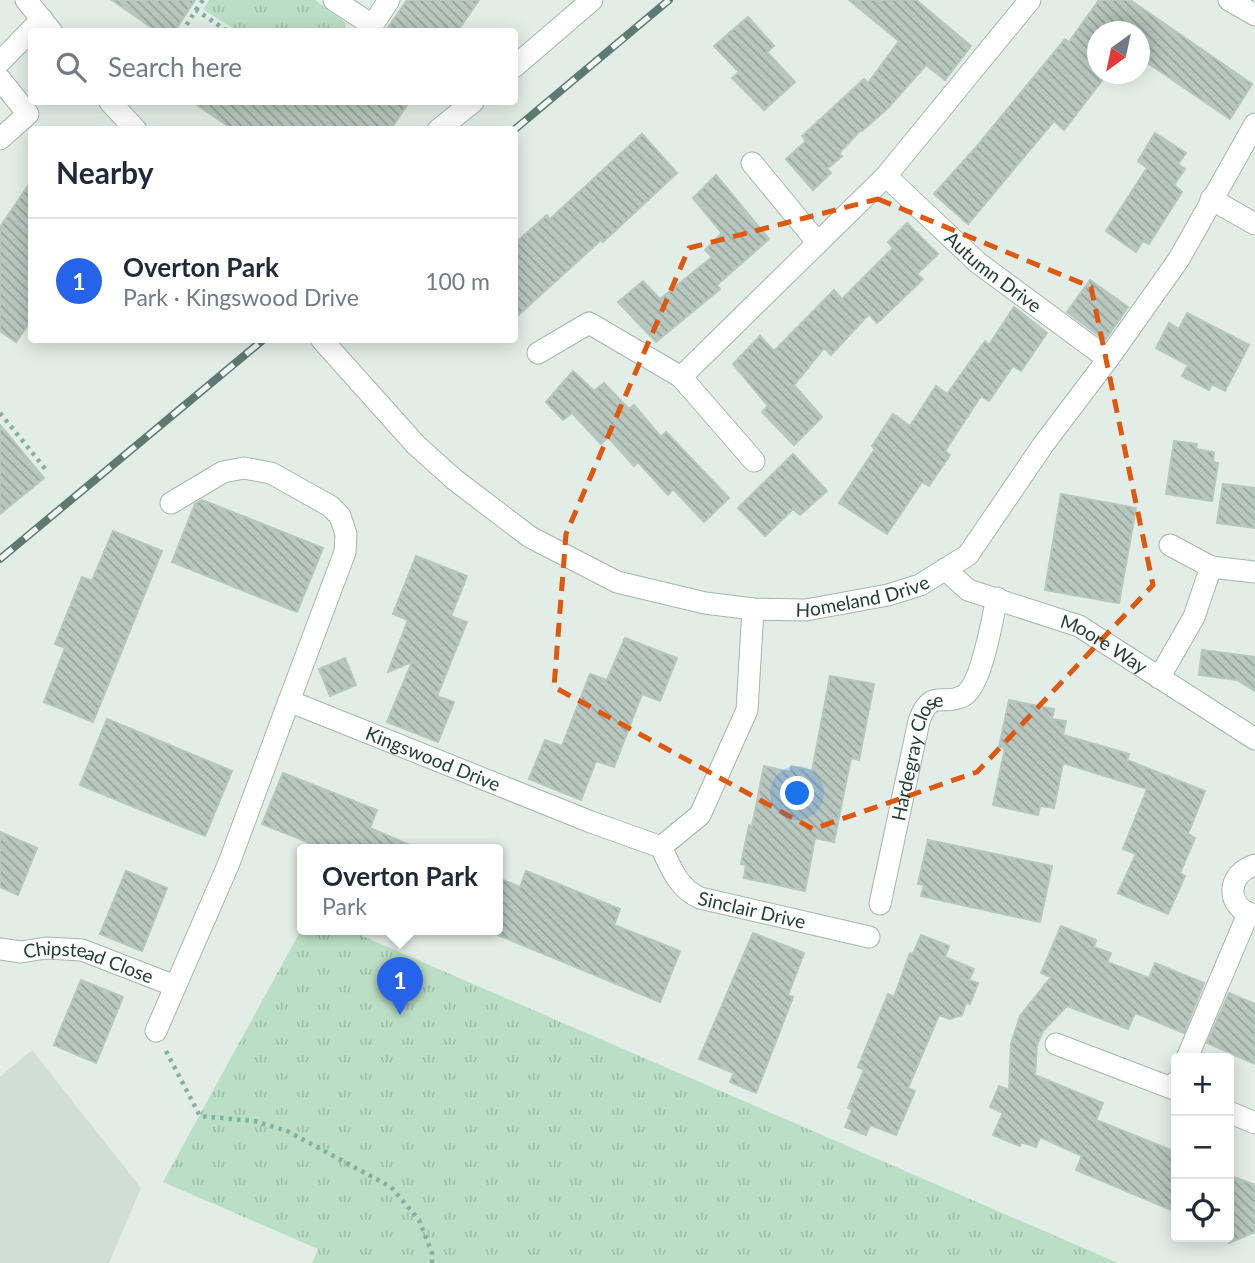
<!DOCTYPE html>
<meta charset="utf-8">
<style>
body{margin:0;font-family:Lato,sans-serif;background:#f6f6f7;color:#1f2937}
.controls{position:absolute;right:21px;bottom:21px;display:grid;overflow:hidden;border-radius:7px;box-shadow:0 4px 18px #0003}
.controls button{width:63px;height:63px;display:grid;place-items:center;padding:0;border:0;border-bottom:2px solid #e0e1e3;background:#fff;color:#1f2937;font:35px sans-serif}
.compass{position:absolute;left:1087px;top:21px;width:63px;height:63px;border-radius:50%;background:#fff;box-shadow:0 4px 18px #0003;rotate:213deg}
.you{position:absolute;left:798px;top:794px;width:24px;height:24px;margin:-18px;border:5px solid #fff;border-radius:50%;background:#1a73e8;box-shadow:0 0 0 10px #1a73e833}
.badge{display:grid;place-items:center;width:46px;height:46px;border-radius:50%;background:#2563eb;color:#fff;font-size:23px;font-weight:700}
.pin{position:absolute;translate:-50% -58px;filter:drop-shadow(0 2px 4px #0008)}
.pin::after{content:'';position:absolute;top:37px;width:24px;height:21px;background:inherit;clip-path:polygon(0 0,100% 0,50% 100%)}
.popup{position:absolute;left:297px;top:844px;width:206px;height:91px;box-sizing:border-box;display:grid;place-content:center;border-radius:7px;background:#fff;filter:drop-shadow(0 2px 5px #0005);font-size:23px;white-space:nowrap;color:#747a83}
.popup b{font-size:26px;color:#1f2937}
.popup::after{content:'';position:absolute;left:50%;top:100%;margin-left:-14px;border:14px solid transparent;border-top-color:#fff}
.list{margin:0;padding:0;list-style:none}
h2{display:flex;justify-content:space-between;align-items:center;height:91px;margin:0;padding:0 28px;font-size:30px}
h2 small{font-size:23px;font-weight:400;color:#747a83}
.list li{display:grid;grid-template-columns:46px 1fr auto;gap:21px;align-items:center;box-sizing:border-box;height:126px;padding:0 28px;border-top:2px solid #e0e1e3}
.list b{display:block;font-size:26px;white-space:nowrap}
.list p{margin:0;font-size:23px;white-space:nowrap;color:#747a83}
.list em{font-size:23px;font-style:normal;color:#747a83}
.icon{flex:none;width:38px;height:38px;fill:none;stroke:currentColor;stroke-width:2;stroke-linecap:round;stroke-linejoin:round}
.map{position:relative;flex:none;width:1255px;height:1263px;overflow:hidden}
.search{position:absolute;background:#fff;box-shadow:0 4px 18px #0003;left:28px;top:28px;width:490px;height:77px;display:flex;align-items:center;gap:18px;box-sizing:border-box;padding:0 24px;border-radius:7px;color:#747a83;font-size:26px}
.panel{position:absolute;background:#fff;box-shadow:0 4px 18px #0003;left:28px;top:126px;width:490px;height:217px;border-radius:7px}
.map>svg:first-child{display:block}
.built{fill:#d1ddd7}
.park{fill:url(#park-tufts)}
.building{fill:url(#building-back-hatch);stroke:#b5c7bf;stroke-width:2}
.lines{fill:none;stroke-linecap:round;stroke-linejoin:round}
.minor-casing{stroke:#a5b5af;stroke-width:23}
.path{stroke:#82b1a2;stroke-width:4.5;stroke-dasharray:3.5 5;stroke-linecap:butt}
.minor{stroke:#fff;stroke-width:21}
.rail-casing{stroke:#5c7a72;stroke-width:8}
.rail{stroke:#f3f9f6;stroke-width:5;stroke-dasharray:16;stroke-linecap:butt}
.marked{fill:none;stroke:#de580e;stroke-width:5;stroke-dasharray:14 9;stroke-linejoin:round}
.labels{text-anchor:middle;stroke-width:5;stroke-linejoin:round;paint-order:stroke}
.street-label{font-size:19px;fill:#223f37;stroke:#f3f9f6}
</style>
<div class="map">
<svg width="1255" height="1263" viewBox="0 0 1255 1263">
<defs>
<pattern id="park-tufts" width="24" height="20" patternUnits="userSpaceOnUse" patternTransform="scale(1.75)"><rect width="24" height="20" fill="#bbdfc4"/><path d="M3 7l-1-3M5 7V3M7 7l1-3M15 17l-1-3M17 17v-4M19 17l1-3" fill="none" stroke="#a0c0a9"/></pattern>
<pattern id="building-back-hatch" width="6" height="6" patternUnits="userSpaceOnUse" patternTransform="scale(1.75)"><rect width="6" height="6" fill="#b8c8c1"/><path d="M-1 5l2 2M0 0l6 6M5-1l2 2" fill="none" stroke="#95a49e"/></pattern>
</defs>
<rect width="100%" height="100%" fill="#e3ede8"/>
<!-- built -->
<polygon class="built" points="32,1050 141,1188 109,1263 0,1263 0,1077"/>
<!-- park -->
<g class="park">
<polygon points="209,0 315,0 345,22 346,31 237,31 203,9"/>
<polygon points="302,928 346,929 1118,1263 312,1263 318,1249 163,1182"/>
</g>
<!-- building -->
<g class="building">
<polygon points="112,0 195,0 174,32 158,32"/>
<polygon points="407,0 479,0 457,32 385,32"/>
<polygon points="849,0 916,0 971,46 945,80 926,65 888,108 862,131 861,130 839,153 842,156 827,169 831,173 813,190 786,159 806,141 802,136 864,79 868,83 899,41"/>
<polygon points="1099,0 1130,0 1252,84 1230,119 1139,57 1139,32 1097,32 1097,74 1107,74 1064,130 1054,121 968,224 934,194 978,145 1065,39 1069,42"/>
<polygon points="748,17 774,46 767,52 795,82 764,110 732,78 739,72 714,46"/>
<polygon points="193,102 409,102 390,130 234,130"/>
<polygon points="1155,133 1186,153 1178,164 1185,169 1174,185 1182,192 1149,244 1143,241 1136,252 1106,231 1147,168 1138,161"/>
<polygon points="642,134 677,173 603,242 601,240 514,319 514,244 547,215 550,219"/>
<polygon points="716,175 769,239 717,285 720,289 656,342 618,302 643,281 660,299 712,257 705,250 722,233 693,198"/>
<polygon points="32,180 32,319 16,342 0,331 0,227"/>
<polygon points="907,223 938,254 917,274 923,279 877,323 869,314 831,355 824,348 794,385 822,417 794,445 762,412 768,406 733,364 760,336 774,351 834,290 842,299 893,248 888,242"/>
<polygon points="1090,280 1128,307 1105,340 1067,312"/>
<polygon points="1014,307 1047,333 1021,371 1013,366 989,401 981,396 945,451 950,455 929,486 922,482 887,534 839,503 875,449 872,446 893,414 910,426 936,386 947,394 985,341 989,345"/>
<polygon points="1187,313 1249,345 1225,391 1212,384 1209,390 1182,376 1188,365 1156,348 1169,323 1179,329"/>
<polygon points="573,371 594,391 604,383 629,409 634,405 661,437 666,432 729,498 704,522 673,489 668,495 638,462 634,466 608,437 601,444 572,413 563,420 546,402"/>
<polygon points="0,425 44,478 0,514"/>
<polygon points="1174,441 1197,444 1196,449 1214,452 1213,462 1218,463 1212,501 1166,494"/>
<polygon points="793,454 827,491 800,515 793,509 765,536 738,508"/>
<polygon points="1223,484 1255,488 1255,528 1217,523"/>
<polygon points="1061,494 1136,508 1119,603 1045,590"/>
<polygon points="202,500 323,548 297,612 172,562 195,504"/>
<polygon points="113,531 162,551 93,722 44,702 65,648 55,644 82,577 92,581"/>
<polygon points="416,556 467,576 451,616 467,622 437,696 454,702 438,742 387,722 412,662 388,672 408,620 393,614"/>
<polygon points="625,638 677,658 660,701 642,694 614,767 596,761 581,800 529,779 545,740 562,746 590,674 607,680"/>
<polygon points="1202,650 1255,657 1255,691 1237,680 1199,675"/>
<polygon points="345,658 356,685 330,696 319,669"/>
<polygon points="830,676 874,684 859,760 851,758 834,842 815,838 805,891 744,878 746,865 741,864 749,825 752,826 764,766 790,772 791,766 812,771"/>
<polygon points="1009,700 1054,709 1052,719 1066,721 1063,735 1129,754 1127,760 1205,791 1188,834 1195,838 1180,873 1185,876 1168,914 1118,893 1136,854 1123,849 1147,789 1063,763 1054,808 1040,806 1038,815 993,805 1005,748 999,747"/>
<polygon points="107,719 232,771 205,836 80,785"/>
<polygon points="283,773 377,810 370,828 419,849 325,849 262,824"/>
<polygon points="0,832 37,848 18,895 0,887"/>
<polygon points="928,840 1052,866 1040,922 921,896 924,885 918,884"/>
<polygon points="126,871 167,888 142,951 100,934"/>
<polygon points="526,871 620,909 614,925 680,951 660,1002 498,935 498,878 520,887"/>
<polygon points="1061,926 1096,940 1094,947 1111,953 1107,962 1149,978 1155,963 1204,983 1184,1033 1135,1013 1128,1029 1067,1006 1043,1031 1037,1045 1035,1075 1103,1103 1096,1120 1176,1152 1176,1212 1076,1170 1082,1156 1040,1137 1036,1147 1021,1142 1020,1146 993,1135 1003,1113 990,1107 999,1086 1009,1090 1011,1044 1020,1016 1051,977 1041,973"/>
<polygon points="753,933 804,953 788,995 793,997 756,1093 730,1082 734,1073 699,1059"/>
<polygon points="921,935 949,946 945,957 974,969 969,980 978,983 970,1004 966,1003 962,1015 950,1019 939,1015 908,1088 915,1091 896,1135 870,1125 866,1135 845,1127 852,1110 848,1108 864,1070 858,1067 888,994 894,997 910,953 913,954"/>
<polygon points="81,980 123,997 96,1063 54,1045"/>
<polygon points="1229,993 1255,1004 1255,1064 1207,1043"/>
<polygon points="1229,1175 1255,1185 1255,1232 1229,1243"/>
</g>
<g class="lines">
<defs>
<g id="minor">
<polyline points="26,0 52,32"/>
<polyline points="334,0 372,25"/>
<polyline points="1229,0 1255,15"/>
<polyline points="368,32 389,0"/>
<polyline points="0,62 42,19"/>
<polyline points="514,67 592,0"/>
<polyline points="0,79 28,114 0,139"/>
<polyline points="110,102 136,130"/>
<polyline points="438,130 473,102"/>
<polyline points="752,163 818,243"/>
<path id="s1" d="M886,176L977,262L1108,359"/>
<polyline points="1211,199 1255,224"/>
<path id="s2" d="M322,340L416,445L455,480L530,537L617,582L705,603L753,609L806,610L888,595L920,585L968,555L1043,445L1108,359L1179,259L1255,124"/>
<polyline points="538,353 589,323 681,377 886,176 1030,0"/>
<polyline points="681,377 754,461"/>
<polyline points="171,503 223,472 244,468 271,473 330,506 340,516 346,534 345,552 289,701"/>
<polyline points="1170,545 1211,567 1255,572"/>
<path id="s3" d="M945,569L968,590L1079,626L1255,739"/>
<polyline points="1159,678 1194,617 1211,567"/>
<path id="s4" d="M661,847C671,868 678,888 700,898L869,937"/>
<path d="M1255,865C1226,873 1225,909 1255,915"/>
<path id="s5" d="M880,904L919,721C931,687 943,707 963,696C982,686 992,619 997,598"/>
<path id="s6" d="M0,949L21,952L46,948L82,950L175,986"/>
<path id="s7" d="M156,1031L229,863L289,701L591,822L661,847L700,815L747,710L753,609"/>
<polyline points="1056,1044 1174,1089 1176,1082"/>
<polyline points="1187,1058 1248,914"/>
<polyline points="1229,1112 1255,1123"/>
</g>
</defs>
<!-- minor casing -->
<use href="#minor" class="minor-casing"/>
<!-- path -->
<g class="path">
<polyline points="196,10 203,0"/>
<polyline points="182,32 196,10 229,32"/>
<polyline points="0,413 47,471"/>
<polyline points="166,1051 200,1116 254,1121 287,1131 391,1187 419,1220 432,1253 432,1263"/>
</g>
<!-- minor -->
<use href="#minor" class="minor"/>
<defs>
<g id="rail">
<polyline points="514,130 669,0"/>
<polyline points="0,559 263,340"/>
</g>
</defs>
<!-- rail casing -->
<use href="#rail" class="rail-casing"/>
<!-- rail -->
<use href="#rail" class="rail"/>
</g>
<!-- marked area -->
<path class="marked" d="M878,199L1091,287L1153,585L977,772L813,829L554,687L566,534L689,248Z"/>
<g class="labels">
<!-- street labels -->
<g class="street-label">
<text dy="7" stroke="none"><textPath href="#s1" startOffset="144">Autumn Drive</textPath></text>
<text dy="7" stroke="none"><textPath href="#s2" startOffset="635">Homeland Drive</textPath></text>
<text dy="7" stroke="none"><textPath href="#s3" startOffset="178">Moore Way</textPath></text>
<text dy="7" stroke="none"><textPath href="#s7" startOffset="511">Kingswood Drive</textPath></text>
<text dy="7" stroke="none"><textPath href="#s5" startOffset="154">Hardegray Close</textPath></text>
<text dy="7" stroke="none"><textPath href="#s4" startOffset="119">Sinclair Drive</textPath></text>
<text dy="7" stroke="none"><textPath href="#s6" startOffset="91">Chipstead Close</textPath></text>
</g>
</g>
</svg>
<div class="controls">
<button>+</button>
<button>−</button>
<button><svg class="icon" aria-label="locate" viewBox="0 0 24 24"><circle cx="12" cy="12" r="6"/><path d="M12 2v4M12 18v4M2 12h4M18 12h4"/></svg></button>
</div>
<svg class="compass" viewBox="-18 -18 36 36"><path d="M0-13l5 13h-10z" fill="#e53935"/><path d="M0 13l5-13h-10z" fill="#747a83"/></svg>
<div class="you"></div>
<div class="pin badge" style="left:400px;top:1015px">1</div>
<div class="popup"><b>Overton Park</b>Park</div>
<div class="search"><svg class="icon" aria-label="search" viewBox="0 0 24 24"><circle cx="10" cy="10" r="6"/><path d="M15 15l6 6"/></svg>Search here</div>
<section class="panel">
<h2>Nearby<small></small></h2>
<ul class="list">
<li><span class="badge">1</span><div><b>Overton Park</b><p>Park · Kingswood Drive</p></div><em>100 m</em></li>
</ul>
</section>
</div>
